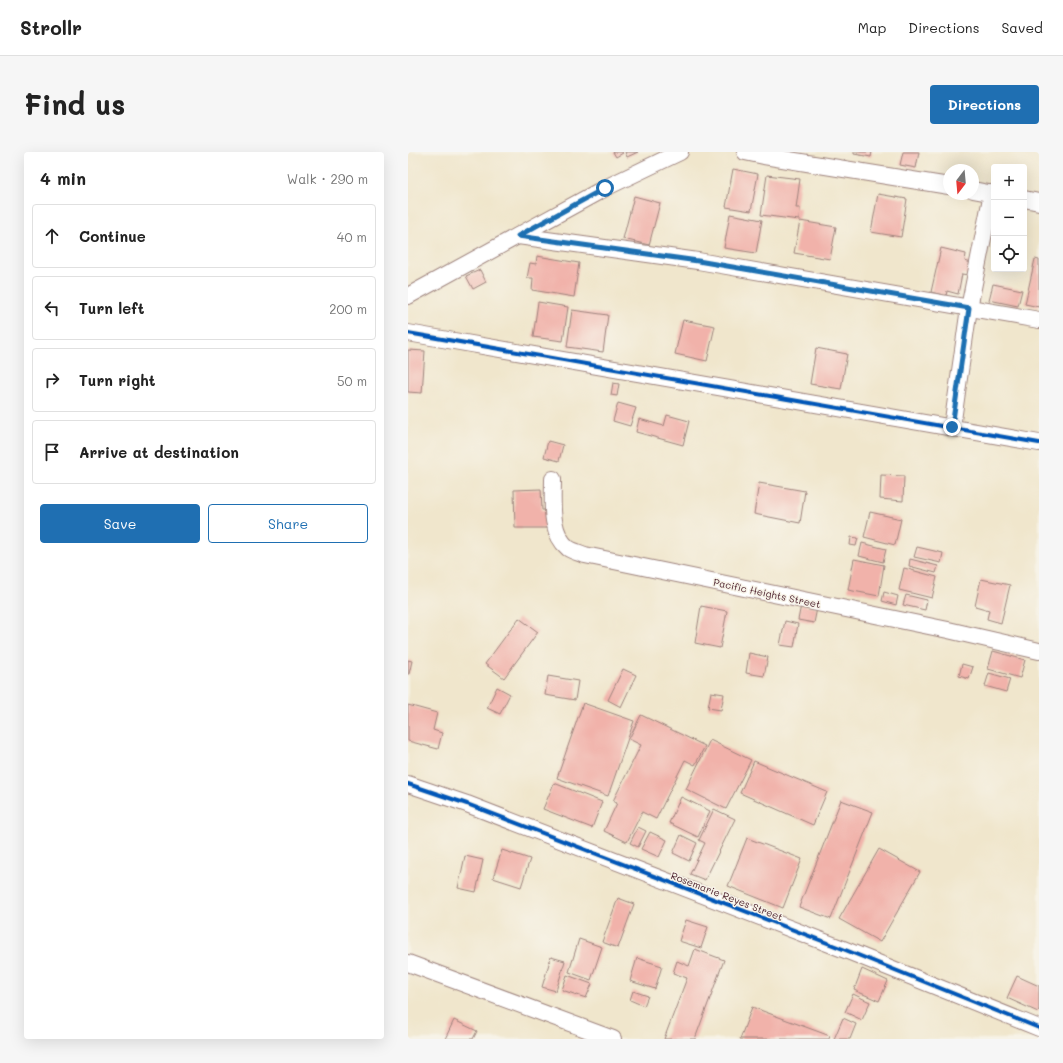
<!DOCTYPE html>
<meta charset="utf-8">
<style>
body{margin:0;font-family:Mali,sans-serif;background:#f6f6f6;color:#222}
.controls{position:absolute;right:12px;top:12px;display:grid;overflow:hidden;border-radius:4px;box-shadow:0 4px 16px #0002}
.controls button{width:36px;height:36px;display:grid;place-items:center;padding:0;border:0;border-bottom:1px solid #e0e0e0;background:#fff;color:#222;font:20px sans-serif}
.compass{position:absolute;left:535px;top:12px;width:36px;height:36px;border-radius:50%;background:#fff;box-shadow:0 4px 16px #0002;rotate:196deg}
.stop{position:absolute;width:12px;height:12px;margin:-9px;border:3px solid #1f6fb2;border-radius:50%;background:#fff}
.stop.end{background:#1f6fb2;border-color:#fff;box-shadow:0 1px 4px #0008}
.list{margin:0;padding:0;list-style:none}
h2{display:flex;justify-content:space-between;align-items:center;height:52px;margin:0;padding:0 16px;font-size:17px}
h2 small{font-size:13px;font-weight:400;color:#767676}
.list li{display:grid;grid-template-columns:26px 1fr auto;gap:12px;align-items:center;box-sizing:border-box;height:64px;margin:0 8px 8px;padding:0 8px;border:1px solid #e0e0e0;border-radius:4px}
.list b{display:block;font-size:15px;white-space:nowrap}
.list em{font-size:13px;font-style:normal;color:#767676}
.actions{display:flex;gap:8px;padding:12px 16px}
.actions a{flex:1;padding:9px 0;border:1px solid #1f6fb2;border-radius:4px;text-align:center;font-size:14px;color:#1f6fb2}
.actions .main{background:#1f6fb2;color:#fff}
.icon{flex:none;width:22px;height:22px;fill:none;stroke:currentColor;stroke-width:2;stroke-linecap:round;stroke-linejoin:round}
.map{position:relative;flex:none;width:631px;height:887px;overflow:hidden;border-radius:4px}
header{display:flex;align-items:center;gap:24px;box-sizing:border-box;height:56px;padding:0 20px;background:#fff;border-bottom:1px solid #e0e0e0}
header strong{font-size:19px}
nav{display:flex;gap:22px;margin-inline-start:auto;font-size:14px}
.intro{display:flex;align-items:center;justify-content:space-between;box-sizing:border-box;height:96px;padding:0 24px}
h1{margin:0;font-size:28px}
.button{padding:10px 18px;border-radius:4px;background:#1f6fb2;color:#fff;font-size:14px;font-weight:700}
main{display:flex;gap:24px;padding:0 24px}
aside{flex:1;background:#fff;border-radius:4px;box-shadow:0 4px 16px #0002}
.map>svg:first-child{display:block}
.building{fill:#f1b2aa}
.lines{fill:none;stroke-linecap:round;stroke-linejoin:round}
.street-casing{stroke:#9d827c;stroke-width:18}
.street{stroke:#fff;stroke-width:16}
.cycleway-casing{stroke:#f7f3e8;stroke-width:6}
.cycleway{stroke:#0057b8;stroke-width:4}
.route{stroke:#1f6fb2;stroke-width:5}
.labels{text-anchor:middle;stroke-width:3;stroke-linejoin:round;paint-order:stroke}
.street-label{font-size:10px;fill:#4a1f2b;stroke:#f7f3e8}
</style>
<header>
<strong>Strollr</strong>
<nav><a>Map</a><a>Directions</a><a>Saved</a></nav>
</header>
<div class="intro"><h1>Find us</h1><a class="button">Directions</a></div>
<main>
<aside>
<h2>4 min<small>Walk · 290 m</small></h2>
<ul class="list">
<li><svg class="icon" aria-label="ahead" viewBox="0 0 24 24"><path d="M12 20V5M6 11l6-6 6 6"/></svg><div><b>Continue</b></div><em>40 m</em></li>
<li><svg class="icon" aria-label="left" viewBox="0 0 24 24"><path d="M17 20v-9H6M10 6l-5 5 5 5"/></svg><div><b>Turn left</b></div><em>200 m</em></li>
<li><svg class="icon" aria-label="right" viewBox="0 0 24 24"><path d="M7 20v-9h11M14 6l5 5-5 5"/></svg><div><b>Turn right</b></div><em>50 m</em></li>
<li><svg class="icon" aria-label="arrive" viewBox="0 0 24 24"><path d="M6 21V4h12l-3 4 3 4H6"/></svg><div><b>Arrive at destination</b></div></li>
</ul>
<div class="actions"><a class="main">Save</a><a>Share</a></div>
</aside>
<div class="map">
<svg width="631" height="887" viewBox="0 0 631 887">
<rect width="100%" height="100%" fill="#f7f3e8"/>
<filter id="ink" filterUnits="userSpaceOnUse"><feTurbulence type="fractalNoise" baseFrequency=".025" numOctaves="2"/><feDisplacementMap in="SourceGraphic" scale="8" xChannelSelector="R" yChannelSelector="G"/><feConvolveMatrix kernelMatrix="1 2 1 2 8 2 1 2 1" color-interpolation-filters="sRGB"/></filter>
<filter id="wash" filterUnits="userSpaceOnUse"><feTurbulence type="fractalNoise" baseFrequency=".012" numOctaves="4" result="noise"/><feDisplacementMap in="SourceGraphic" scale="16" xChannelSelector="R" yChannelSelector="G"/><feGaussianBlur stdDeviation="0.9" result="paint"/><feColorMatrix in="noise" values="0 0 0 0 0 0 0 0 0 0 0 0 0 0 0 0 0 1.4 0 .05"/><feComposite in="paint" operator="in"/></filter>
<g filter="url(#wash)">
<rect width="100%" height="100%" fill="#f0e6cc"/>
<g id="blocks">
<!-- building -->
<g class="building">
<polygon points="205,0 214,0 215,1 208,5"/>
<polygon points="217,0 230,0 219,5"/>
<polygon points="446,0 464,0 463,5 446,2"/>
<polygon points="495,0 511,0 508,16 492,13"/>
<polygon points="325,17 350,22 343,59 318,55"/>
<polygon points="359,23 392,27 388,56 392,56 391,68 353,63"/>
<polygon points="470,42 499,47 493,85 463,80"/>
<polygon points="226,44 252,51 241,93 215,87"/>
<polygon points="322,62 354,68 348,101 316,96"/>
<polygon points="392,69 428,75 422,107 386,101"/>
<polygon points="533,96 558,102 557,109 563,111 560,123 554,122 550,142 539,139 538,144 523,140"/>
<polygon points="129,104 171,111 166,145 124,138 125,126 119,126 122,111 128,112"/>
<polygon points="627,107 631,108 631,155 617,152"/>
<polygon points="72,118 78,130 65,137 58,124"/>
<polygon points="585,132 614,138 610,154 581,148"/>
<polygon points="130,150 160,155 155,189 125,185"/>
<polygon points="164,158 200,163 195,200 159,195"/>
<polygon points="275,168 307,174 299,209 267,202"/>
<polygon points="408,196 439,202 433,237 402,232"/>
<polygon points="0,198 17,199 14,241 0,240"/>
<polygon points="205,231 211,232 209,244 203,243"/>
<polygon points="210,251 228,256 222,274 205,269"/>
<polygon points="259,263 281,269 275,293 228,280 231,267 256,274"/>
<polygon points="140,289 155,293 151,309 136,305"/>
<polygon points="473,323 496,324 495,349 472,347"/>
<polygon points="351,331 397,339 392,371 346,362"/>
<polygon points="133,337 134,358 142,358 142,376 107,376 106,338"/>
<polygon points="462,360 493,367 487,393 456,385"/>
<polygon points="443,385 450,386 448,394 442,393"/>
<polygon points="454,391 478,397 475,410 451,404"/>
<polygon points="509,395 535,401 533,411 506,405"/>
<polygon points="446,407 476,413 471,444 440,438"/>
<polygon points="502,407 530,414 528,421 501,414"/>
<polygon points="496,416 529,425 524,446 491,438"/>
<polygon points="573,427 602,433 593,471 579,467 581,458 567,454"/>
<polygon points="476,440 490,444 488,453 474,449"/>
<polygon points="498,443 519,448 517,458 495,453"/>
<polygon points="393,453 409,456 406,471 390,468"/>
<polygon points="293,454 319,459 312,496 287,491"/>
<polygon points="111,466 130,480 96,526 77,512"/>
<polygon points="377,469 390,472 386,495 372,493"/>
<polygon points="585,499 617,508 612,526 580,517"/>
<polygon points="341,501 360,505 356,524 338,521"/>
<polygon points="0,508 4,509 1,522 0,522"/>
<polygon points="554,512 565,515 561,527 551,524"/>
<polygon points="215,517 228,523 213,555 200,548"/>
<polygon points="581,521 602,527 598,540 577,534"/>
<polygon points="140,524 170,529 167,548 137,543"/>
<polygon points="89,535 102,542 92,562 79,556"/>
<polygon points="303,540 316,542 313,558 300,556"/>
<polygon points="175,551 226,569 200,644 149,626"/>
<polygon points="0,553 29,561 25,578 34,581 30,597 0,589"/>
<polygon points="233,563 297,594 287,613 277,608 248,667 234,660 219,690 196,679 209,651 205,649 233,593 221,587"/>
<polygon points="302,588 343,608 318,657 278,637"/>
<polygon points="346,609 419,640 405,673 332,641"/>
<polygon points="146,631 194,650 184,676 135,657"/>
<polygon points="273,645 302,659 290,685 261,671"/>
<polygon points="433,648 465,660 423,767 391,755"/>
<polygon points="306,657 327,667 297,728 282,722 297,691 291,688"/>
<polygon points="230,675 238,679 230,695 222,691"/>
<polygon points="242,680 259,688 251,705 233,697"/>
<polygon points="273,683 289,691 281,709 265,701"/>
<polygon points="339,686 394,707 375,756 320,734"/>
<polygon points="471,697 512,720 472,790 431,767"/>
<polygon points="94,698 122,707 113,735 85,726"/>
<polygon points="57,704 75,708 68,740 50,736"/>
<polygon points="210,746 226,752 210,796 194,790"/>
<polygon points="278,768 300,775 293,796 271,789"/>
<polygon points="171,787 194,795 183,828 161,820"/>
<polygon points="287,797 316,808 287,887 256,887 279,826 265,821 269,809 281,814"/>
<polygon points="143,805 157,809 148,839 134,835"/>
<polygon points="229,806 254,814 247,837 222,829"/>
<polygon points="454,817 480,829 471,849 446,838"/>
<polygon points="159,823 184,832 178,846 154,838"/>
<polygon points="609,824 631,834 631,857 630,860 599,846"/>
<polygon points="225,839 240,844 236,854 222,848"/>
<polygon points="445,842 462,850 454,868 437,860"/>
<polygon points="344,855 422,884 421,887 332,887"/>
<polygon points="435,866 448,872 442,887 426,887"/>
<polygon points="46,868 69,879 65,887 37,887"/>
</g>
</g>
</g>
<g filter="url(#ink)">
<use href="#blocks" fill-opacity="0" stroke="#9d827c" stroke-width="1"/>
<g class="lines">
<defs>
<g id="street">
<polyline points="337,0 356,4 541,34"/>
<polyline points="565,38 586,42"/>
<polyline points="616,47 631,50"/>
<polyline points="110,84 290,109 631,168"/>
<polyline points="0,144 197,36 272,0"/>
<polyline points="0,181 631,291"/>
<polyline points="544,275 561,156 584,41"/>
<path d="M145,327C145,349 141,380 160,396C164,399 172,401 177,403L540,478L631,499"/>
<polyline points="0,632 59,652 435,797 631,876"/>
<polyline points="0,811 205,887"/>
</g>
</defs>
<!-- street casing -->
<use href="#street" class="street-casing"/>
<!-- street -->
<use href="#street" class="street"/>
<defs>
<g id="cycleway">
<polyline points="0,181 631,291"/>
<polyline points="0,632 59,652 435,797 631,876"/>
</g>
</defs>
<!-- cycleway casing -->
<use href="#cycleway" class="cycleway-casing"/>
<!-- cycleway -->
<use href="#cycleway" class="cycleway"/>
</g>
</g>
<g class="lines" filter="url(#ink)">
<!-- route -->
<polyline class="route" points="197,36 110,84 290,109 561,156 544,275"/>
</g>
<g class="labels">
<!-- street labels -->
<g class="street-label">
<text transform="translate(359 441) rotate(12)" y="4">Pacific Heights Street</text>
<text transform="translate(319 744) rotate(21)" y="4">Rosemarie Reyes Street</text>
</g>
</g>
</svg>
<div class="controls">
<button>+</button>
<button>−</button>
<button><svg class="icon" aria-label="locate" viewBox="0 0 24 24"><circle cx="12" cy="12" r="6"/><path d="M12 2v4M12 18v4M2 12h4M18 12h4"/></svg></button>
</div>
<svg class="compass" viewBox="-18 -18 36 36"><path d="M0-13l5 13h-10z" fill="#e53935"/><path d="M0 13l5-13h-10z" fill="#767676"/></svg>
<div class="stop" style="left:197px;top:36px"></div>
<div class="stop end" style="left:544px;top:275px"></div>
</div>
</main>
